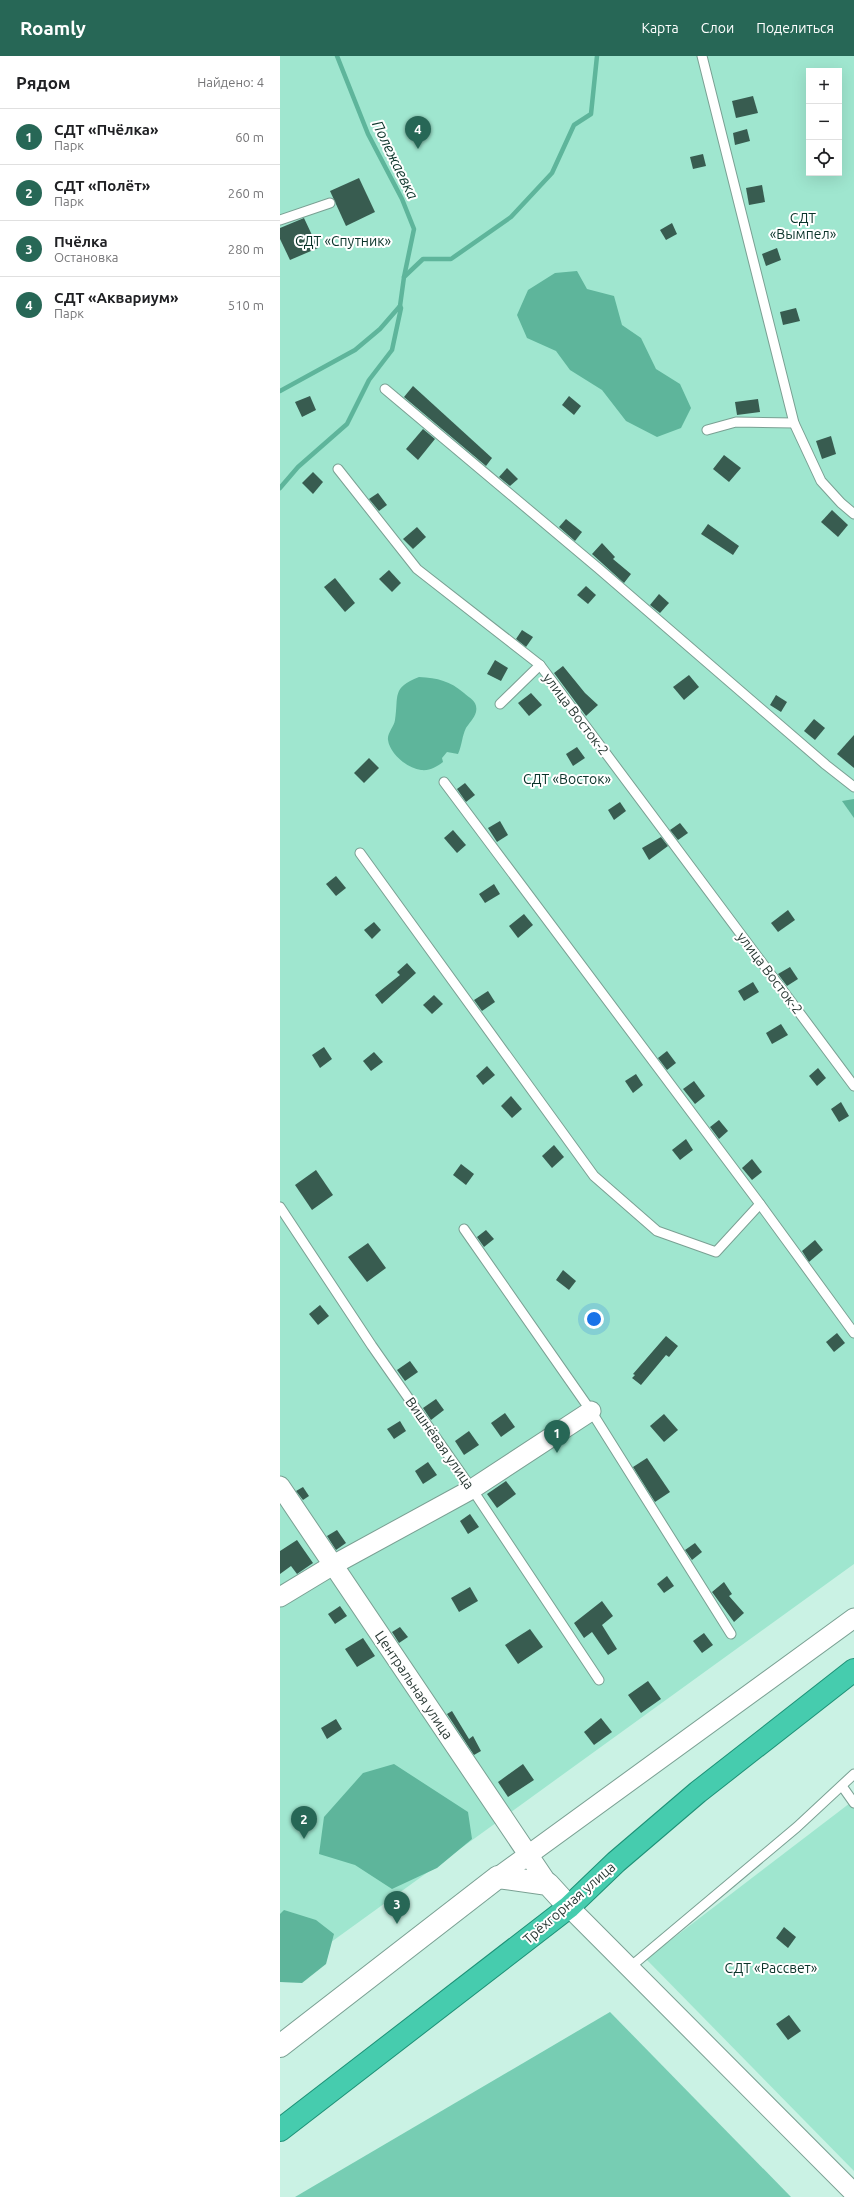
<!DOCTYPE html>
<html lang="ru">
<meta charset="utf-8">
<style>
body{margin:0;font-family:Ubuntu,sans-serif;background:#f6f6f6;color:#202124}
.controls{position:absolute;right:12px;top:12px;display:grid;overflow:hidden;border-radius:0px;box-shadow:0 4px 16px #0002}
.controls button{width:36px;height:36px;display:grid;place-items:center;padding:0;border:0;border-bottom:1px solid #e0e0e0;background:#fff;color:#202124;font:20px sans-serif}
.you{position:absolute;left:314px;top:1263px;width:14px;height:14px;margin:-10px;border:3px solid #fff;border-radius:50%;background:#1a73e8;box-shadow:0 0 0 6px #1a73e833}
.badge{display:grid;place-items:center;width:26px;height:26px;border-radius:50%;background:#276756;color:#fff;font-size:13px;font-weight:700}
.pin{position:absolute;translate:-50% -33px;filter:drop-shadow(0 1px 2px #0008)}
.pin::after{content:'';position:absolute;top:21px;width:14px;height:12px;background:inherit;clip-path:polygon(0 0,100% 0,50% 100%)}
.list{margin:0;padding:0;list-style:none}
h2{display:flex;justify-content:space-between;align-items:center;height:52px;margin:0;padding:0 16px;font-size:17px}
h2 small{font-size:13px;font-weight:400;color:#757577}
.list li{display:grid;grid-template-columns:26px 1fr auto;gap:12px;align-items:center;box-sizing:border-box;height:56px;padding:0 16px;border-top:1px solid #e0e0e0}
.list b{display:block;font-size:15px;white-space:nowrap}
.list p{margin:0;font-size:13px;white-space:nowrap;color:#757577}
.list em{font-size:13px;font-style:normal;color:#757577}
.icon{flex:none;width:22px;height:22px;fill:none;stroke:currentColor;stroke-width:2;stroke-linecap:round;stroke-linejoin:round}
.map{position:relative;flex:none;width:574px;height:2141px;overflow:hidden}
header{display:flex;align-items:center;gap:24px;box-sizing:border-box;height:56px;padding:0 20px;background:#276756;color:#fff}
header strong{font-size:19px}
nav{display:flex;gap:22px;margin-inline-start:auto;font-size:14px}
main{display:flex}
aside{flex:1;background:#fff}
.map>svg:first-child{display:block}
.green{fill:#9fe6cf;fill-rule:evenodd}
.forest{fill:#77cdb3}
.water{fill:#5eb59b}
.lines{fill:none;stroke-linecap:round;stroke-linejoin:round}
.stream{stroke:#5eb59b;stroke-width:4.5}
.building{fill:#385c50}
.service-casing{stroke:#7aa093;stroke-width:11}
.minor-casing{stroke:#7aa093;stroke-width:21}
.tertiary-casing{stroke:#7aa093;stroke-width:24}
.trunk-casing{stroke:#1e9177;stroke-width:24}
.service{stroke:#fff;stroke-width:9}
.minor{stroke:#fff;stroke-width:19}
.tertiary{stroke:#fff;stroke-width:22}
.trunk{stroke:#46ccae;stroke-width:22}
.labels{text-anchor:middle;stroke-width:4;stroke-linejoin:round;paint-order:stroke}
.park-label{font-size:14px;fill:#0b342a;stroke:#fff}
.street-label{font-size:14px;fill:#2b3b36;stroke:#fff}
.water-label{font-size:15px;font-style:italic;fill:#0d362b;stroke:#fff}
</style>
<header>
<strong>Roamly</strong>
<nav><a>Карта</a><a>Слои</a><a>Поделиться</a></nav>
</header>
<main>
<aside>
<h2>Рядом<small>Найдено: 4</small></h2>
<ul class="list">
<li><span class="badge">1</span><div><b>СДТ «Пчёлка»</b><p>Парк</p></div><em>60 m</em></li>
<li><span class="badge">2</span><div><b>СДТ «Полёт»</b><p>Парк</p></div><em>260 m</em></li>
<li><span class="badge">3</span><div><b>Пчёлка</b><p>Остановка</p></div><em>280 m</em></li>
<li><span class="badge">4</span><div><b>СДТ «Аквариум»</b><p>Парк</p></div><em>510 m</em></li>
</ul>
</aside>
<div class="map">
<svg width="574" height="2141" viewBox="0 0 574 2141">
<rect width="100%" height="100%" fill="#caf2e4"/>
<!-- green -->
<g class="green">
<path d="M0,0H574V1508L0,1923ZM529,15H559V117H529Z"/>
<polygon points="574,1744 574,2115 366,1903"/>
</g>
<!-- forest -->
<polygon class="forest" points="330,1956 511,2141 15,2141"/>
<!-- water -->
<g class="water">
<polygon points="297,215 307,233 334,240 342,269 361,282 376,313 400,328 411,352 401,372 377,381 346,365 322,334 290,314 276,295 247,282 237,259 248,234 275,217"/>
<path d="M139,621C158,622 170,625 184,637C191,643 198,646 196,656C194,663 189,667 186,672C182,680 182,689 178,698L167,696L162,702L163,706C156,711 150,715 141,714C127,712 110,698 108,684C107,677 114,671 115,664C119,640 111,632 139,621Z"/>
<polygon points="574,743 574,762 562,745"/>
<polygon points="114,1708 188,1756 192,1783 157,1812 112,1833 75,1809 39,1798 44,1761 83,1717"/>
<polygon points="4,1854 36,1864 54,1878 46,1908 22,1927 0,1926 0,1858"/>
</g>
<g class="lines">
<!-- stream -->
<g class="stream">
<polyline points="57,0 88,78 122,143 134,173 124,221"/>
<polyline points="0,335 75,294 100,273 120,250 124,221 143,203 171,203 231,161 272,117 294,69 311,58 317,0"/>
<polyline points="0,432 18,411 67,368 89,324 112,294 121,252 120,250"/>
</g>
</g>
<!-- building -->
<g class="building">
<polygon points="473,40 478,57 456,62 452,45"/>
<polygon points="467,73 470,85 455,89 453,77"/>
<polygon points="423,98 426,110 413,113 410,101"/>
<polygon points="79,122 95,156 66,170 50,135"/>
<polygon points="482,129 485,146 469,149 466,132"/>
<polygon points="24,162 38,192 10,204 0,183 0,172"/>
<polygon points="392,167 397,178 386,184 380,174"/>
<polygon points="497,192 501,204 486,210 482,198"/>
<polygon points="516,252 520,265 503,269 500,256"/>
<polygon points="133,330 212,402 206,410 124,341"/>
<polygon points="30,340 36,354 22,361 15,346"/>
<polygon points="289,340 301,350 294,359 282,349"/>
<polygon points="478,343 480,356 457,359 455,346"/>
<polygon points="143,373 155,383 138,404 126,393"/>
<polygon points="551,380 556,398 542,403 536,385"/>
<polygon points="444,399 461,412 449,426 433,413"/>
<polygon points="227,412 238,423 230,430 219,421"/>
<polygon points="33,416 43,426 33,438 22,427"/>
<polygon points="98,437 107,449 99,455 89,443"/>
<polygon points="552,454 568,469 558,481 541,466"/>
<polygon points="286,463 302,476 295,485 279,471"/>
<polygon points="428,468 459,490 453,499 421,478"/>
<polygon points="137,471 146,481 133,493 123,483"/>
<polygon points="322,487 335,501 333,503 351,518 344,527 312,498"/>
<polygon points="109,514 121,527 112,536 99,523"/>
<polygon points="55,522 75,547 65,556 44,531"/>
<polygon points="306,530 316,539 308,548 297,539"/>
<polygon points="379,538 389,547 380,557 370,549"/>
<polygon points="242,574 253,581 246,591 236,583"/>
<polygon points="215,604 228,612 221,625 207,618"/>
<polygon points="283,610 305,637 318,649 306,660 274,617"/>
<polygon points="409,619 419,631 404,644 393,631"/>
<polygon points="251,637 262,649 249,660 238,647"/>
<polygon points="496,639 507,646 501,656 490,649"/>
<polygon points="534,663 545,672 535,684 524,675"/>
<polygon points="574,679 574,712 557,698"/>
<polygon points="297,691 305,702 293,710 286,698"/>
<polygon points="89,702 99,712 84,727 74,717"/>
<polygon points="185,727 195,739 186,746 177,733"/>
<polygon points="340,746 346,755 334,764 328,754"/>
<polygon points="220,765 228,779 217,786 208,772"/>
<polygon points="400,767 408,777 398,784 390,774"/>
<polygon points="173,774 186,789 177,797 164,782"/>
<polygon points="381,781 388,790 369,804 362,792"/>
<polygon points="56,820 66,832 56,840 46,828"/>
<polygon points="214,828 220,838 205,847 199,838"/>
<polygon points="508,854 515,864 498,876 491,867"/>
<polygon points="244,858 253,869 238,882 229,870"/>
<polygon points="94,866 101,874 92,883 84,874"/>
<polygon points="127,907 136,917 102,948 95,939 120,919 117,916"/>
<polygon points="510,911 518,923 507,930 498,918"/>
<polygon points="473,926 479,936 464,945 458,935"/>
<polygon points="208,935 215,946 202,955 194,944"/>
<polygon points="154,939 163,948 152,958 143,949"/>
<polygon points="501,968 508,979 492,988 486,977"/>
<polygon points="44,991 52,1003 40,1012 32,999"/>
<polygon points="387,995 396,1007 387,1014 378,1002"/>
<polygon points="94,996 103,1006 91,1015 83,1005"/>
<polygon points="207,1010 215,1019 203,1029 196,1020"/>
<polygon points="538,1012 546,1022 537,1030 529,1020"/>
<polygon points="356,1018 363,1029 353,1037 345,1025"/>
<polygon points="414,1025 425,1040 415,1048 403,1033"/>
<polygon points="231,1040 242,1053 232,1062 221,1050"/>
<polygon points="561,1046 569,1060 559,1066 551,1053"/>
<polygon points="439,1064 448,1075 439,1083 430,1071"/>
<polygon points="406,1083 413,1094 400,1104 392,1094"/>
<polygon points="274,1089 284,1101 272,1112 262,1100"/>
<polygon points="472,1103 482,1116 472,1124 462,1112"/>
<polygon points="181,1108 194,1118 186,1129 173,1119"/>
<polygon points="36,1114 53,1139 32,1154 15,1129"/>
<polygon points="206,1174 214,1183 204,1191 197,1181"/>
<polygon points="535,1184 543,1194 529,1206 522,1195"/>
<polygon points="88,1187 106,1212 87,1226 68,1201"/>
<polygon points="283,1214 296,1225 289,1234 276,1224"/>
<polygon points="40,1249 49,1260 38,1269 29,1258"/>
<polygon points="557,1277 565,1287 554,1296 546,1286"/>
<polygon points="386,1280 398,1290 389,1301 386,1299 361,1329 352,1322 355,1319 353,1318"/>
<polygon points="130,1305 138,1316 125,1325 117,1314"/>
<polygon points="156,1343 164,1354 151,1364 143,1352"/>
<polygon points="225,1357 235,1371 221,1381 211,1367"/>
<polygon points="384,1358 398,1374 384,1386 370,1370"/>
<polygon points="120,1365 126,1375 114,1383 107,1373"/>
<polygon points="189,1375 199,1389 184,1399 175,1385"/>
<polygon points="367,1402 390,1436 375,1446 353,1411"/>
<polygon points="148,1406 157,1419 143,1428 135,1415"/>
<polygon points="226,1425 236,1438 217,1452 207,1438"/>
<polygon points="23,1431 29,1440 23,1444 16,1435"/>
<polygon points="190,1458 199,1471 188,1478 180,1465"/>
<polygon points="57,1474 66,1487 56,1494 47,1480"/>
<polygon points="17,1484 33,1507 17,1518 11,1510 0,1518 0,1495"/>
<polygon points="415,1487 422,1496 412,1504 405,1494"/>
<polygon points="387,1520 394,1530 384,1537 377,1528"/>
<polygon points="444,1526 452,1538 449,1540 464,1557 454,1566 432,1536"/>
<polygon points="190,1531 198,1545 179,1556 171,1542"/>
<polygon points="322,1545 333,1560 322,1569 337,1593 328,1599 312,1576 304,1582 294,1567"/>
<polygon points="60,1550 67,1560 55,1568 48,1558"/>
<polygon points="120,1571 128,1581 119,1587 112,1576"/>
<polygon points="250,1573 263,1591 238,1608 225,1589"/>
<polygon points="424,1577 433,1589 422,1597 413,1585"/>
<polygon points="83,1582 95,1600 77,1611 65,1593"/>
<polygon points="368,1625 381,1643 361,1657 348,1639"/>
<polygon points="172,1655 189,1683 193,1680 201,1695 194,1699 167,1658"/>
<polygon points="321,1662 332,1676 314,1689 304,1676"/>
<polygon points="56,1663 62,1673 47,1683 41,1672"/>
<polygon points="243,1708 254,1724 228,1741 218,1726"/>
<polygon points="504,1871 516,1881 508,1892 496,1882"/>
<polygon points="509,1959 521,1975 508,1984 496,1968"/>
</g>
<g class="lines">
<defs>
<g id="service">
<polyline points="422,0 514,367 541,425 561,447 574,458"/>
<polyline points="0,164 50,147"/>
<polyline points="105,333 318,512 546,709 574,731"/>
<polyline points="427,374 456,366 514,367"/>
<polyline points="58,413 137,513 260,609 574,1030"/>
<polyline points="220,648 260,609"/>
<polyline points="164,726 480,1148 574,1277"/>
<polyline points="80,797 314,1120 377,1175 436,1196 480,1148"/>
<polyline points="0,1151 92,1290 192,1433 319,1624"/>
<polyline points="184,1173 311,1355 451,1578"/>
<polyline points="562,1730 574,1747"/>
<polyline points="349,1912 517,1771 574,1718"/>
</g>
<g id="minor">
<polyline points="0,1430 268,1828"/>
<polyline points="0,1541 53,1509 192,1433 311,1355"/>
<polyline points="218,1821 574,1562"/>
<polyline points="289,1851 574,2137"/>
</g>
<polyline id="tertiary" points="0,1990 218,1821 268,1828 289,1851"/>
<polyline id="trunk" points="0,2074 289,1851 336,1806 418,1736 574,1614"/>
</defs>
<!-- service casing -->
<use href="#service" class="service-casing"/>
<!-- minor casing -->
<use href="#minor" class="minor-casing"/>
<!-- tertiary casing -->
<use href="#tertiary" class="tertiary-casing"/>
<!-- trunk casing -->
<use href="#trunk" class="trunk-casing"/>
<!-- service -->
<use href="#service" class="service"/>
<!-- minor -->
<use href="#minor" class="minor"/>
<!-- tertiary -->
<use href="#tertiary" class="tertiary"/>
<!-- trunk -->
<use href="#trunk" class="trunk"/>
</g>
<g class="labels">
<!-- park labels -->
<g class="park-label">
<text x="523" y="167">СДТ<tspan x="523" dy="16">«Вымпел»</tspan></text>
<text x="63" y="190">СДТ «Спутник»</text>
<text x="287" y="728">СДТ «Восток»</text>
<text x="491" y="1917">СДТ «Рассвет»</text>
</g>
<!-- street labels -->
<g class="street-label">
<text transform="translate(296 658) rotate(53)" y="5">улица Восток-2</text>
<text transform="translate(490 917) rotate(53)" y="5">улица Восток-2</text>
<text transform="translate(160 1387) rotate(55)" y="5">Вишнёвая улица</text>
<text transform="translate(134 1629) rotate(56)" y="5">Центральная улица</text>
<text transform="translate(289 1847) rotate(-41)" y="5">Трёхгорная улица</text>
</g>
<!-- water labels -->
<g class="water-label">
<text transform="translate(115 104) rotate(64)" y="5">Полежаевка</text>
</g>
</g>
</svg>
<div class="controls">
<button>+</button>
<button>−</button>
<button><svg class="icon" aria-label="locate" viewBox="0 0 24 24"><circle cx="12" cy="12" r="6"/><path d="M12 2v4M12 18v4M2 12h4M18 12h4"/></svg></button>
</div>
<div class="you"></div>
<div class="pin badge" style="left:277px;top:1397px">1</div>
<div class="pin badge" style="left:24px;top:1783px">2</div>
<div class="pin badge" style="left:117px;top:1868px">3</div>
<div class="pin badge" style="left:138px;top:93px">4</div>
</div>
</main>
